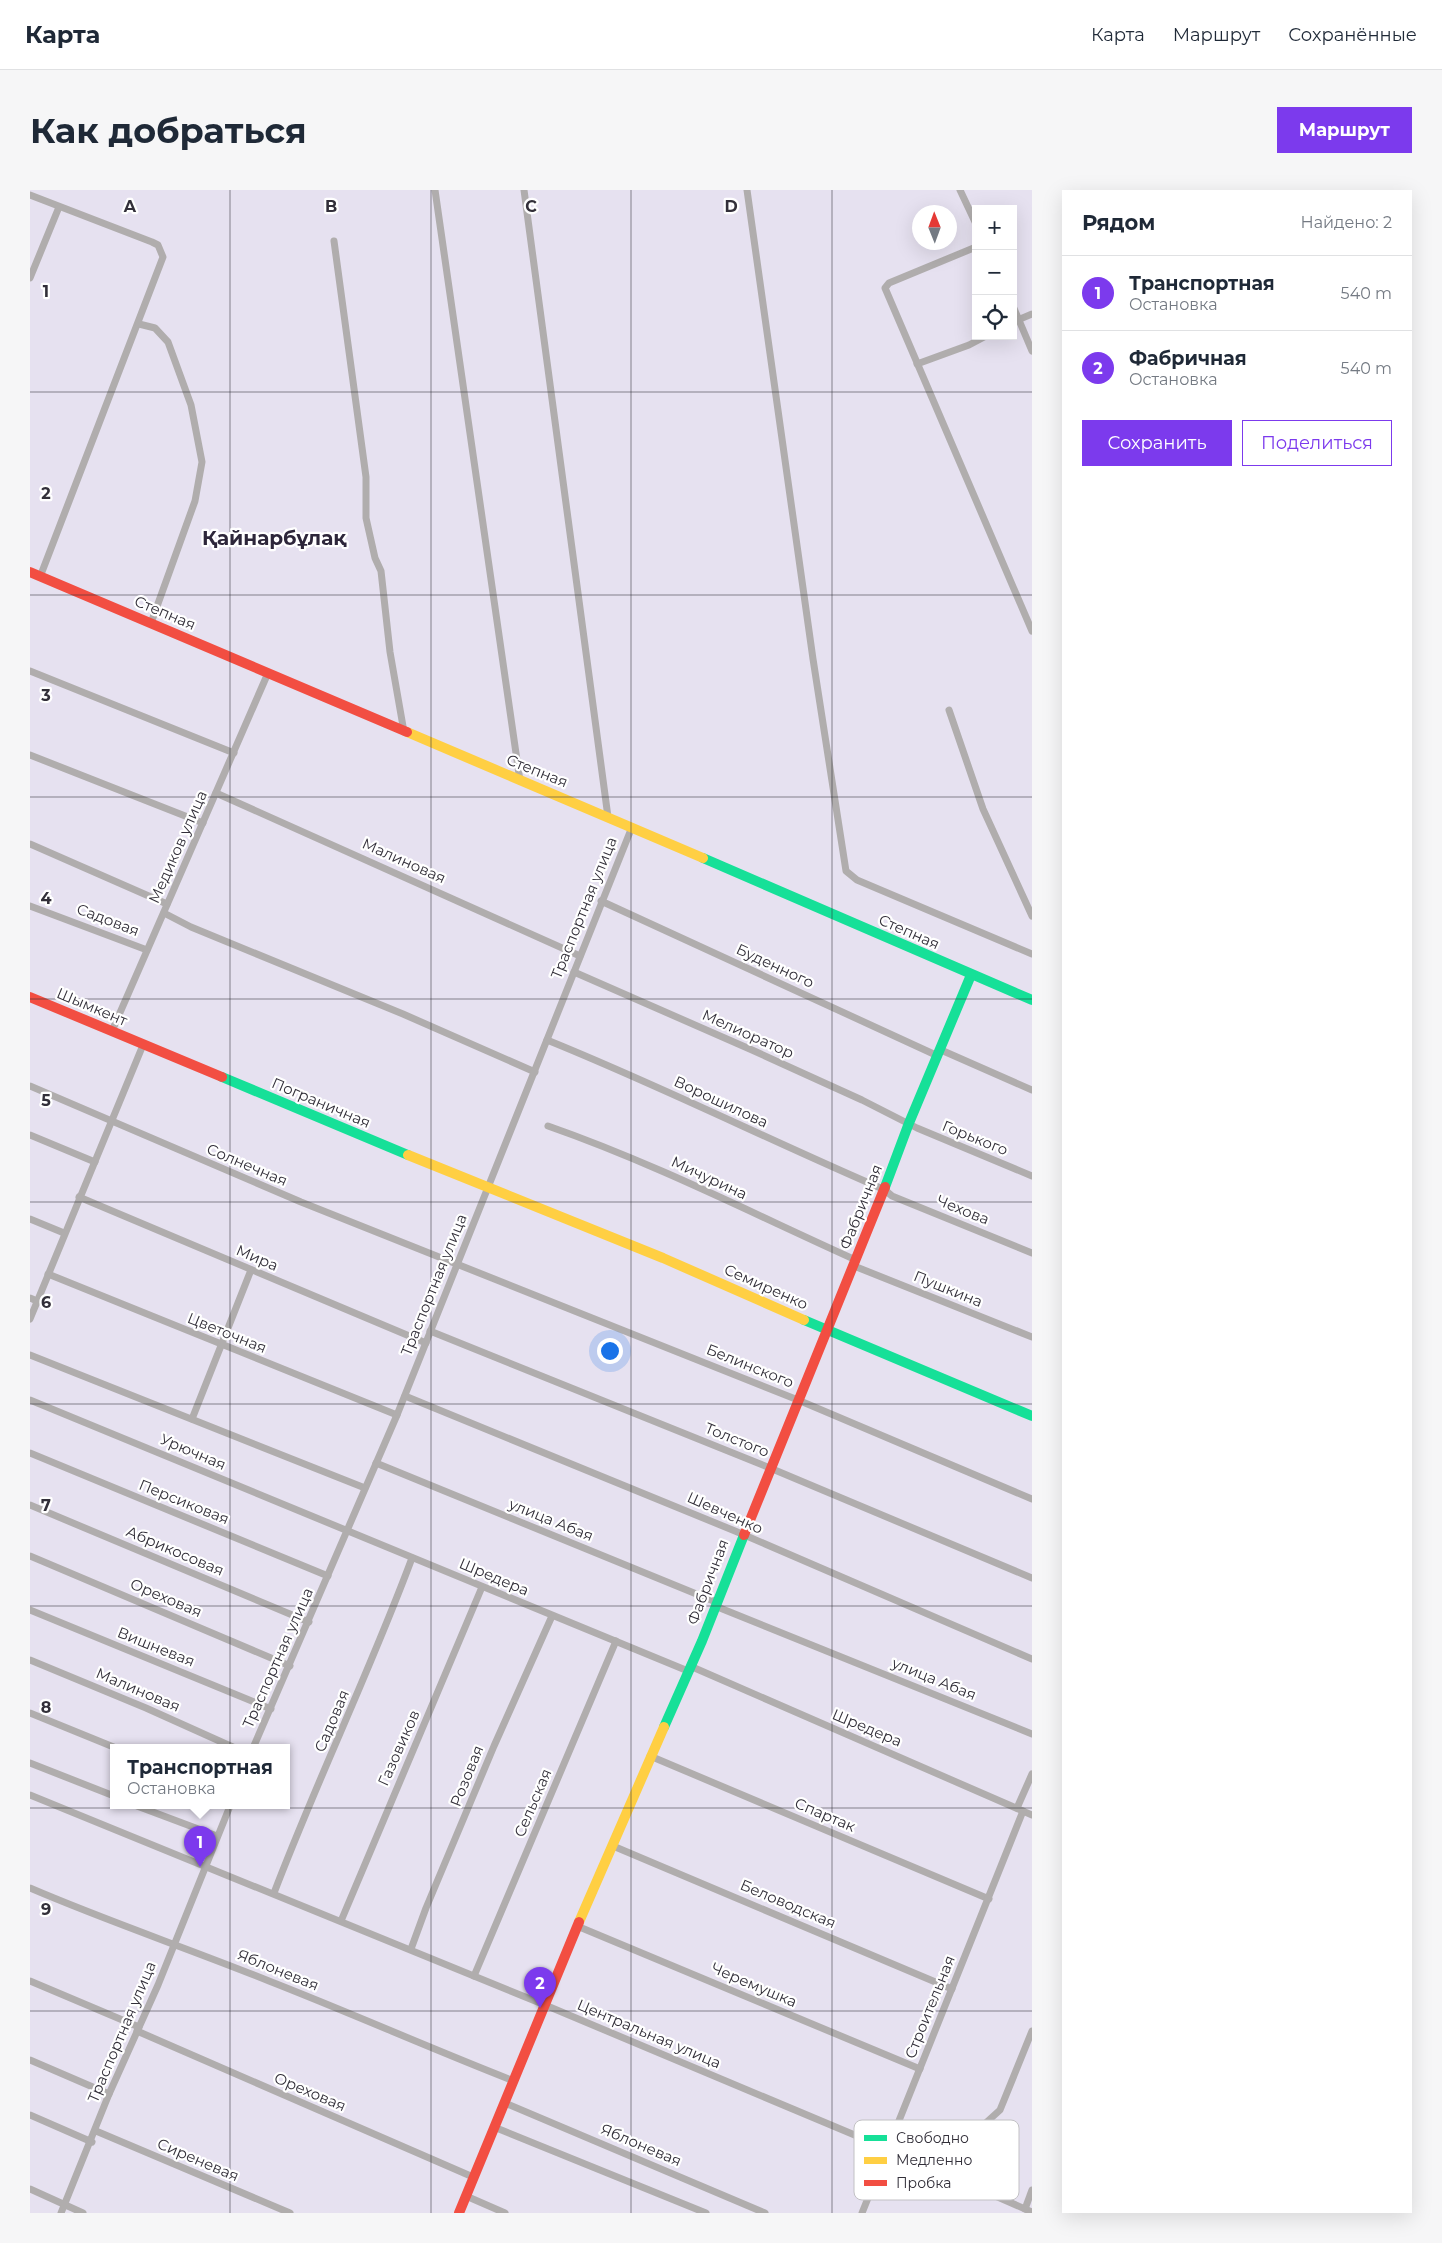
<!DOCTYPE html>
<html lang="ru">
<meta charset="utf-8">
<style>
body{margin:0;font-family:Montserrat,sans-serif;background:#f6f6f7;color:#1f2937}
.controls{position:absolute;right:15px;top:15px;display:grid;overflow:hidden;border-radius:0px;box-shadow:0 5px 20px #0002}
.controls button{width:45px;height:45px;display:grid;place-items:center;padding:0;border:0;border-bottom:1px solid #e0e1e3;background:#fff;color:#1f2937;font:25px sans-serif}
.compass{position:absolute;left:882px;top:15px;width:45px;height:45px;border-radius:50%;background:#fff;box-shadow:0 5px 20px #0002;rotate:359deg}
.you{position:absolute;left:579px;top:1160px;width:18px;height:18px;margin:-12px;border:4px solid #fff;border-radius:50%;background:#1a73e8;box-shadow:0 0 0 8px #1a73e833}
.badge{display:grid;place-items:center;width:32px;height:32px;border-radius:50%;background:#7c3aed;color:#fff;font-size:16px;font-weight:700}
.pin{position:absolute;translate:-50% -41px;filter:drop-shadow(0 1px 2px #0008)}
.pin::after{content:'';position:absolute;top:26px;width:18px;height:15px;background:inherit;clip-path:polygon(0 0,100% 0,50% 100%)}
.popup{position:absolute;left:80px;top:1554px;width:180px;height:65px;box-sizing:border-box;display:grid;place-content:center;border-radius:0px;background:#fff;filter:drop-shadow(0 1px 4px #0005);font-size:16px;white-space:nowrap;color:#747a83}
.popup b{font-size:19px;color:#1f2937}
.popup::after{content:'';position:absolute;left:50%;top:100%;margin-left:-10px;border:10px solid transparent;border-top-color:#fff}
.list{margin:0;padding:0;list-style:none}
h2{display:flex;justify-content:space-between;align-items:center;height:65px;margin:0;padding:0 20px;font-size:21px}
h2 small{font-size:16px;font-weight:400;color:#747a83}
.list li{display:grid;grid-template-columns:32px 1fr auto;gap:15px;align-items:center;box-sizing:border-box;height:75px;padding:0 20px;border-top:1px solid #e0e1e3}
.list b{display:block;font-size:19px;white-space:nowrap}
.list p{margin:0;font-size:16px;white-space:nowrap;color:#747a83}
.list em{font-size:16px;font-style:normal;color:#747a83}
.actions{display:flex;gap:10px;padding:15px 20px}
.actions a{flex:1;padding:11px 0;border:1px solid #7c3aed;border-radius:0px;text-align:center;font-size:18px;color:#7c3aed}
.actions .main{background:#7c3aed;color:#fff}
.icon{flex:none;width:28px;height:28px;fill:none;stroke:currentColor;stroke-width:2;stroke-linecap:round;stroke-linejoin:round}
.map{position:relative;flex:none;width:1002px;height:2023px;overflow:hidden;border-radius:0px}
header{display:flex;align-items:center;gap:30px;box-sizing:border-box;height:70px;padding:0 25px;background:#fff;border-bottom:1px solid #e0e1e3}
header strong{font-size:24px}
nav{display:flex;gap:28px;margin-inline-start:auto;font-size:18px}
.intro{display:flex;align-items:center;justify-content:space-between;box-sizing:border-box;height:120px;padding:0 30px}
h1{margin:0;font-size:35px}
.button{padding:12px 22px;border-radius:0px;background:#7c3aed;color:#fff;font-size:18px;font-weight:700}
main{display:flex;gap:30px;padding:0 30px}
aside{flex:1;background:#fff;border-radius:0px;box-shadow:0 5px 20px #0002}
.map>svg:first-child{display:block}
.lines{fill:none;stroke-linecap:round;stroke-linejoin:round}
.street{stroke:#b0adad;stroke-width:7}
.fast{stroke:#16e098;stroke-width:10}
.slow{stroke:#ffcf43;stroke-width:10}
.jam{stroke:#f24e42;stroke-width:10}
.grid{fill:none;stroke:#322f39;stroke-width:1;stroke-opacity:0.55}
.labels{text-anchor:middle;stroke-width:4.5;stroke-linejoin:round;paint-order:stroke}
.street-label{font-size:15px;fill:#322f39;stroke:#fff}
.district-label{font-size:20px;font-weight:bold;fill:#2d263a;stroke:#fff}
.key{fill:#fff;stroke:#c2c1c4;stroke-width:1}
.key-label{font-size:14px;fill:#322f39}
.grid-label{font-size:16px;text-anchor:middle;font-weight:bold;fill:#322f39;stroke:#fff;stroke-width:4.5;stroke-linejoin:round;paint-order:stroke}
</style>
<header>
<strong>Карта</strong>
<nav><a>Карта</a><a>Маршрут</a><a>Сохранённые</a></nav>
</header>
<div class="intro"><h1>Как добраться</h1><a class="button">Маршрут</a></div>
<main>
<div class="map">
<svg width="1002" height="2023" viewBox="0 0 1002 2023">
<rect width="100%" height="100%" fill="#e6e1f0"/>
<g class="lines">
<!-- street -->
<g class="street">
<polyline points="405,0 490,591"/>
<polyline points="494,0 578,627"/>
<polyline points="717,0 783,469 816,681 827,690 1002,764"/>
<polyline points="930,0 946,34"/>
<polyline points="0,5 122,52 128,55 133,67 10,387"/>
<polyline points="304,51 336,287 336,328 345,368 351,381 360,462 374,542"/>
<polyline points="946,57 859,93 855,98 1002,441"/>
<polyline points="0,88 29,17"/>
<polyline points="983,116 1002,161"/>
<polyline points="983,132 1002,124"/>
<polyline points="109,134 125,138 138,152 161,215 172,272 165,311 121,433"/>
<polyline points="887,174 939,155 956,146"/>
<polyline points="0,481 204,563"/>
<polyline points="919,520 953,619 1002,726"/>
<polyline points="0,565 173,633"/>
<polyline points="186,603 550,766"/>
<polyline points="0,654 137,714"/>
<polyline points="571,711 908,866"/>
<polyline points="0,716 117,760"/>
<polyline points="134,723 161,737 373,824 505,882"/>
<polyline points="544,782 722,860 832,910 887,938 1002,986"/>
<polyline points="82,841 238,483"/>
<path d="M517,850C631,896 741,951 855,1000L862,1006L1002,1063"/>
<polyline points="911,860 1002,900"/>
<polyline points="0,896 271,1012 768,1210 1002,1309"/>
<path d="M518,936C624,973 724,1024 826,1070"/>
<polyline points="0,945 65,972"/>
<polyline points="49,1007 396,1153"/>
<polyline points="0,1029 34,1043"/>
<polyline points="824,1076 1002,1147"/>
<polyline points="18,1084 367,1225"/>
<polyline points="0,1108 7,1111"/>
<polyline points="0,1129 113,855"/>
<polyline points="400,1141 740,1278 1002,1388"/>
<polyline points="0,1165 335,1298"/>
<polyline points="375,1206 705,1341 1002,1469"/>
<polyline points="0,1210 658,1481"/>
<polyline points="162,1229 221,1080"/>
<polyline points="0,1263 298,1386"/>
<polyline points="346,1273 686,1412"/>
<polyline points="0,1315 279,1432"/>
<polyline points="0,1366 260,1476"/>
<polyline points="685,1416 1002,1544"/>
<polyline points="0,1420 241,1519"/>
<polyline points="0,1470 116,1518 205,1558"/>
<polyline points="660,1476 1002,1625"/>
<polyline points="0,1523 86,1558"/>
<polyline points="223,1558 367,1225 602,637"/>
<polyline points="620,1566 959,1709"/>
<polyline points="0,1573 84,1606"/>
<polyline points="0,1605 515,1815 858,1959 1002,2022"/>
<polyline points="107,1616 187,1646"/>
<polyline points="987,1618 1002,1584"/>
<polyline points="583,1656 922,1799"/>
<path d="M0,1698C79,1732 160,1759 239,1791C321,1823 402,1859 484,1891"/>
<path d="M244,1703C287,1590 340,1481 382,1368"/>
<polyline points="311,1731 452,1397"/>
<polyline points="547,1736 890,1879"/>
<polyline points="381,1759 396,1718 464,1556 522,1426"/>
<polyline points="444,1786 586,1451"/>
<polyline points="0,1791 109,1837"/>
<polyline points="107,1841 443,1987"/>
<polyline points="0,1870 79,1904"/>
<polyline points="475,1913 735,2023"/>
<polyline points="0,1925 62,1952"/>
<polyline points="464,1937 676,2023"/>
<polyline points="66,1941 260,2023"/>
<polyline points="927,1989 948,1940 970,1920 1002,1841"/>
<polyline points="0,1999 53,2023"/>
<polyline points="436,2006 475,2023"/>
<polyline points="995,2019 1002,2000"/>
<polyline points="31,2023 79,1904 128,1795 200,1616"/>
<polyline points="832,2023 993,1621"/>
</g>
<!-- fast -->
<g class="fast">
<polyline points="673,668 1002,810"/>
<polyline points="192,887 378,965"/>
<polyline points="855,997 879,933 941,785"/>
<polyline points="774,1130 1002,1226"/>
<polyline points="634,1537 672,1451 714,1345"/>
</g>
<!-- slow -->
<g class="slow">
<polyline points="377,542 673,668"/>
<polyline points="378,965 633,1068 774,1130"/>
<polyline points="549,1732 634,1537"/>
</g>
<!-- jam -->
<g class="jam">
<polyline points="0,382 377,542"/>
<polyline points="0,807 192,887"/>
<polyline points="714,1345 855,997"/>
<polyline points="429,2023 549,1732"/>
</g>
</g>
<!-- grid -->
<path class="grid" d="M200,0V2023M401,0V2023M601,0V2023M802,0V2023M0,202H1002M0,405H1002M0,607H1002M0,809H1002M0,1012H1002M0,1214H1002M0,1416H1002M0,1618H1002M0,1821H1002"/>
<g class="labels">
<!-- street labels -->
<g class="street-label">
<text transform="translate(135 423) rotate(23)" y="5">Степная</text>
<text transform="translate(507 581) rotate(22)" y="5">Степная</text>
<text transform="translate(148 657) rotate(-66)" y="5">Медиков улица</text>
<text transform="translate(374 671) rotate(24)" y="5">Малиновая</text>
<text transform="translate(554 718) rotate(-68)" y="5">Траспортная улица</text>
<text transform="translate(78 730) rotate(21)" y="5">Садовая</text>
<text transform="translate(879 742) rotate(24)" y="5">Степная</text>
<text transform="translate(745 776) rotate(25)" y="5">Буденного</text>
<text transform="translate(62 817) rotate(23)" y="5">Шымкент</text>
<text transform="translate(718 844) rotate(24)" y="5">Мелиоратор</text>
<text transform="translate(691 912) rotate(25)" y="5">Ворошилова</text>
<text transform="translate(291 913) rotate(23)" y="5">Пограничная</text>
<text transform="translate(945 948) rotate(22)" y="5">Горького</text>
<text transform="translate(217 975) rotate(23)" y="5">Солнечная</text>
<text transform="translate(679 988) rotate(25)" y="5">Мичурина</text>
<text transform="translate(831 1017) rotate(-68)" y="5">Фабричная</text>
<text transform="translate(933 1020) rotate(22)" y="5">Чехова</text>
<text transform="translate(227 1068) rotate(23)" y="5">Мира</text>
<text transform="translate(404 1095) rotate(-68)" y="5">Траспортная улица</text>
<text transform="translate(736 1097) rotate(24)" y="5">Семиренко</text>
<text transform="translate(918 1099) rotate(22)" y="5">Пушкина</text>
<text transform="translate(197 1143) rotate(22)" y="5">Цветочная</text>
<text transform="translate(720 1176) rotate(22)" y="5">Белинского</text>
<text transform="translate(707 1250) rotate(22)" y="5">Толстого</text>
<text transform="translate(163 1262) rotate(23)" y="5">Урючная</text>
<text transform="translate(154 1312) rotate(22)" y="5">Персиковая</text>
<text transform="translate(695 1323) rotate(24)" y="5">Шевченко</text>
<text transform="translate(521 1330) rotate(22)" y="5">улица Абая</text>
<text transform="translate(145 1361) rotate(23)" y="5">Абрикосовая</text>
<text transform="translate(464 1387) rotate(23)" y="5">Шредера</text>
<text transform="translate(678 1392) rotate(-69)" y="5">Фабричная</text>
<text transform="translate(136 1408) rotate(23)" y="5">Ореховая</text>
<text transform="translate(126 1457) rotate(22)" y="5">Вишневая</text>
<text transform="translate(248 1468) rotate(-66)" y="5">Траспортная улица</text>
<text transform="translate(904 1489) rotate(22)" y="5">улица Абая</text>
<text transform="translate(108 1500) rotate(23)" y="5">Малиновая</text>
<text transform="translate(302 1531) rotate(-67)" y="5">Садовая</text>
<text transform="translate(837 1538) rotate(23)" y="5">Шредера</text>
<text transform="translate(369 1558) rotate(-66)" y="5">Газовиков</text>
<text transform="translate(437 1586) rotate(-68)" y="5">Розовая</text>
<text transform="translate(503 1613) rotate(-67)" y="5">Сельская</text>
<text transform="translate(795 1625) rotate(23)" y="5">Спартак</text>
<text transform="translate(758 1714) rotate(23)" y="5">Беловодская</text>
<text transform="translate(248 1780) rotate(22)" y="5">Яблоневая</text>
<text transform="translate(724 1795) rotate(23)" y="5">Черемушка</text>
<text transform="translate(900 1817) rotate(-68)" y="5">Строительная</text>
<text transform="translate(92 1842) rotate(-67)" y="5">Траспортная улица</text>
<text transform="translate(619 1844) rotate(23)" y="5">Центральная улица</text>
<text transform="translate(280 1902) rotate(23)" y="5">Ореховая</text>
<text transform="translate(611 1955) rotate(23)" y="5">Яблоневая</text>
<text transform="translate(168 1970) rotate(23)" y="5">Сиреневая</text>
</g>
<!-- district labels -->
<g class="district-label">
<text x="244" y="355">Қайнарбұлақ</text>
</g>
</g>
<!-- legend -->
<rect x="824" y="1930" width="165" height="80" rx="8" class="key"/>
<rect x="834" y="1945" width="23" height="6" fill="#16e098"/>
<rect x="834" y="1967" width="23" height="7" fill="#ffcf43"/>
<rect x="834" y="1990" width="23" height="6" fill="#f24e42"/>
<g class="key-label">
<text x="866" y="1953">Свободно</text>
<text x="866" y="1975">Медленно</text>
<text x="866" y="1998">Пробка</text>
</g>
<g class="grid-label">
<text x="100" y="22">A</text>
<text x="301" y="22">B</text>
<text x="501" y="22">C</text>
<text x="701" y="22">D</text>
<text x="16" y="107">1</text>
<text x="16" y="309">2</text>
<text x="16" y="511">3</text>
<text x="16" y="714">4</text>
<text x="16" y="916">5</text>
<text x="16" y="1118">6</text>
<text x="16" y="1321">7</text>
<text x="16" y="1523">8</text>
<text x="16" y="1725">9</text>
</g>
</svg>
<div class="controls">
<button>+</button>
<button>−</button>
<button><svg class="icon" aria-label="locate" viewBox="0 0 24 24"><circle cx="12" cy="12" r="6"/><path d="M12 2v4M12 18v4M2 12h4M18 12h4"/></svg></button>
</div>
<svg class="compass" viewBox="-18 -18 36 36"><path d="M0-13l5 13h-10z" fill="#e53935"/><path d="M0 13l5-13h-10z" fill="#747a83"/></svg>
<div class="you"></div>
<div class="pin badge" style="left:170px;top:1677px">1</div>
<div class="popup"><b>Транспортная</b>Остановка</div>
<div class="pin badge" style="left:510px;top:1818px">2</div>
</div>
<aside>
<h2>Рядом<small>Найдено: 2</small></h2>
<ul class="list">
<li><span class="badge">1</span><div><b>Транспортная</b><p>Остановка</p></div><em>540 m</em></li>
<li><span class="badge">2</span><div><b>Фабричная</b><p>Остановка</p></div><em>540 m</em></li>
</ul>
<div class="actions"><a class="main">Сохранить</a><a>Поделиться</a></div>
</aside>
</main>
